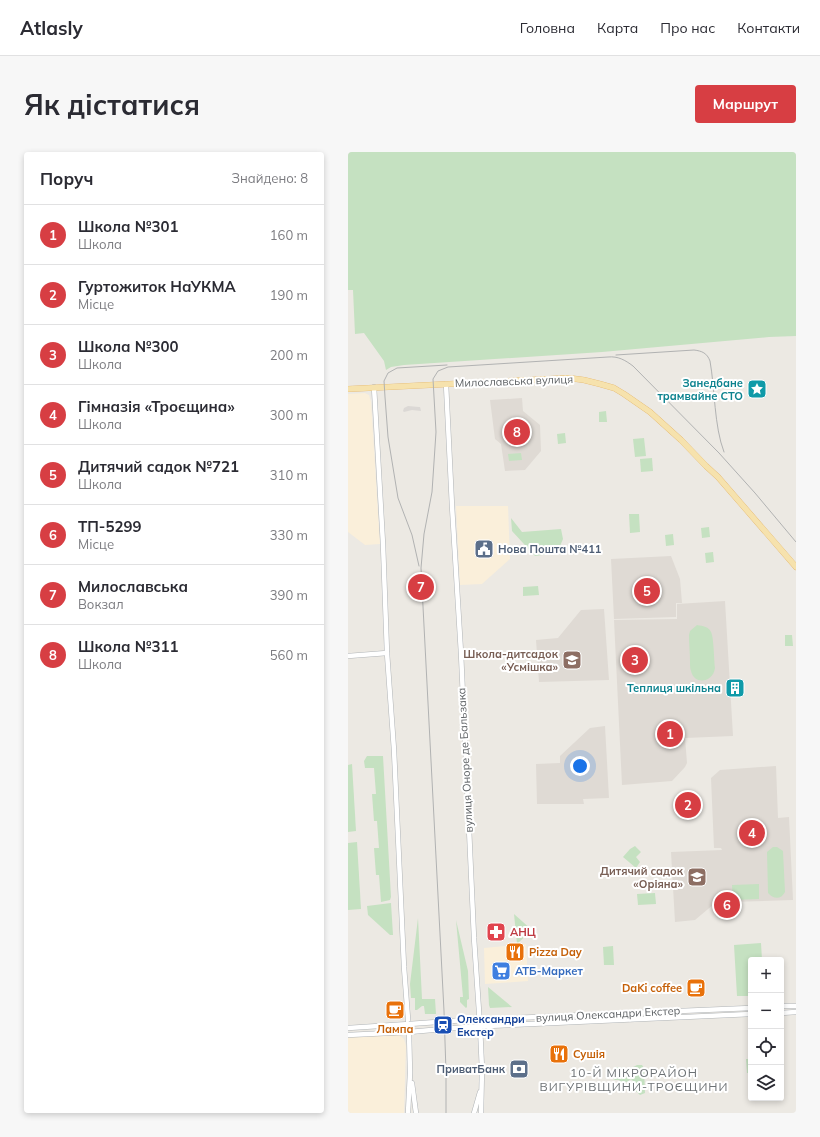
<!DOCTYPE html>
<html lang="uk">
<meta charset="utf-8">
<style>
body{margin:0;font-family:Mulish,sans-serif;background:#f7f7f7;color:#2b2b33}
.controls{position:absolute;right:12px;bottom:12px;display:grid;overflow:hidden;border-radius:4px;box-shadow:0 2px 6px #0003}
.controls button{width:36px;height:36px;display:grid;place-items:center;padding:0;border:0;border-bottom:1px solid #e1e1e2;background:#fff;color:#2b2b33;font:20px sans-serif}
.you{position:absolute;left:232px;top:614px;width:14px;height:14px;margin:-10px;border:3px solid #fff;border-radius:50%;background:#1a73e8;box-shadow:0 0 0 6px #1a73e833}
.badge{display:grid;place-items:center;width:26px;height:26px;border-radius:50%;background:#d73e43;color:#fff;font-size:13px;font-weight:700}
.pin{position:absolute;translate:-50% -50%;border:2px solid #fff;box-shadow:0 1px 4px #0006}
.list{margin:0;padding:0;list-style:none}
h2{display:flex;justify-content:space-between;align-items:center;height:52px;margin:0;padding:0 16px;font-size:17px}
h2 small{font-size:13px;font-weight:400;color:#7c7c81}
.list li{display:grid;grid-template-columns:26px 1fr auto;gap:12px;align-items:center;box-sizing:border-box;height:60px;padding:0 16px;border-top:1px solid #e1e1e2}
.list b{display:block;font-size:15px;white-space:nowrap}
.list p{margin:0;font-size:13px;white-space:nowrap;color:#7c7c81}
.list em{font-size:13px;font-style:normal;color:#7c7c81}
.icon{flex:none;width:22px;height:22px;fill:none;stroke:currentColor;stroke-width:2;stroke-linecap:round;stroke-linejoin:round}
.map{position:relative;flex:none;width:448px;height:961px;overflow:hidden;border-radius:4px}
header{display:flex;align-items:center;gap:24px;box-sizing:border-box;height:56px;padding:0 20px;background:#fff;border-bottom:1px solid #e1e1e2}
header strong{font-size:19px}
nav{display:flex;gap:22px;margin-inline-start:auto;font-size:14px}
.intro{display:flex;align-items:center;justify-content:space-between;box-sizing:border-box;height:96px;padding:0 24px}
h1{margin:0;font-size:28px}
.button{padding:10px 18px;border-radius:4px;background:#d73e43;color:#fff;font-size:14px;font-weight:700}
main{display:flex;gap:24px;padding:0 24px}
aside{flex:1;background:#fff;border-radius:4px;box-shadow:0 2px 6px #0003}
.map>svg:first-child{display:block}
.commercial{fill:#faefda}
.industrial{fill:#dbd8d5}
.education{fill:#dfdad4}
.green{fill:#c5e1c1}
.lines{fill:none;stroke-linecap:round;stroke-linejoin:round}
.minor-casing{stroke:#b0b4b7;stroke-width:5.5}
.major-casing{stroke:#e2b165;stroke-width:6}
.minor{stroke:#fff;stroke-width:4.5}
.major{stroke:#f6e2ad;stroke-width:5.5}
.tram{stroke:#b1b2b2;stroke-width:1}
.minor-bridge-casing{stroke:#b0b4b7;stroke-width:5.5;stroke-linecap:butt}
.minor-bridge{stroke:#fff;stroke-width:4.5}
.labels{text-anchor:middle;stroke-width:4;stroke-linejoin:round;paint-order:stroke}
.street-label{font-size:11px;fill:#5b5f62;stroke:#fff}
.culture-label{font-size:11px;font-weight:bold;fill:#0d838f;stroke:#fff;text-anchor:end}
.service-label{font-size:11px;font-weight:bold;fill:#4e5e75;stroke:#fff;text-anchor:start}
.education-label{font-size:11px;font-weight:bold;fill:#785e54;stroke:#fff;text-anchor:end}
.health-label{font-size:11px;font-weight:bold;fill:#be3a42;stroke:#fff;text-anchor:start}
.food-label{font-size:11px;font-weight:bold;fill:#c56008;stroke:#fff;text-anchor:start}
.shop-label{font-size:11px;font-weight:bold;fill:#366cbe;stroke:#fff;text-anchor:start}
.transit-label{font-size:11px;font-weight:bold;fill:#164399;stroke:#fff;text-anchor:start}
.neighbourhood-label{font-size:12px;letter-spacing:1px;fill:#6c7174;stroke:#fff}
</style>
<header>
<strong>Atlasly</strong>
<nav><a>Головна</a><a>Карта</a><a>Про нас</a><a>Контакти</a></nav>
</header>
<div class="intro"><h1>Як дістатися</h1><a class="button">Маршрут</a></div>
<main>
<aside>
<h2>Поруч<small>Знайдено: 8</small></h2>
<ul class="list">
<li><span class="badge">1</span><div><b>Школа №301</b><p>Школа</p></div><em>160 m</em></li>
<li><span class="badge">2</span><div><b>Гуртожиток НаУКМА</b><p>Місце</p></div><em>190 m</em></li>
<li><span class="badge">3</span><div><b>Школа №300</b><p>Школа</p></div><em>200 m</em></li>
<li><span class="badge">4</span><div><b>Гімназія «Троєщина»</b><p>Школа</p></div><em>300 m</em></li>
<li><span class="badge">5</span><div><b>Дитячий садок №721</b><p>Школа</p></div><em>310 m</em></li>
<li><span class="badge">6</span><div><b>ТП-5299</b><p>Місце</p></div><em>330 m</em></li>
<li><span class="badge">7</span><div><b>Милославська</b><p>Вокзал</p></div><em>390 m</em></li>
<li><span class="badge">8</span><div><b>Школа №311</b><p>Школа</p></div><em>560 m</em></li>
</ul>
</aside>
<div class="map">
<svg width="448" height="961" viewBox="0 0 448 961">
<rect width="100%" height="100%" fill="#ece9e3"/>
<!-- commercial -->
<g class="commercial">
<polygon points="17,241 21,243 23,250 32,392 17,393 0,380 0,242"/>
<polygon points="108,354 160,354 162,407 134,432 112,433"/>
<polygon points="178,792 180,829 137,832 136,796"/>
<polygon points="48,882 51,883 56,887 58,894 56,961 0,961 0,885"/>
</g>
<!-- industrial -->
<polygon class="industrial" points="60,254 71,255 72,255 73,259 64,258 56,260 55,259 56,256"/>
<!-- education -->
<g class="education">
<polygon points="174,246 175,259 192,273 193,299 177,318 157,319 153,292 147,287 142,248"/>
<polygon points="323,404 332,427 334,451 328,451 328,465 266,467 263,407"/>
<polygon points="377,449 385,584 337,586 339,611 337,615 324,629 274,633 266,468 329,467 329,452"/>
<polygon points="256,457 261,528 191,530 188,488 210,486 233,458"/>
<polygon points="257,574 261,646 235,647 236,652 189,652 188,612 212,611 212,604 242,576"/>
<polygon points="428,614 430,666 441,665 445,748 382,750 382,749 375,749 375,751 366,752 347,768 327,770 323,700 374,698 373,696 366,696 363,626 372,618"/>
</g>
<!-- green -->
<g class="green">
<polygon points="0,0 448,0 448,184 421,185 254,200 56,213 43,215 38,218 36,209 16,181 7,182 5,138 0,138"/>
<polygon points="258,259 259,270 251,270 251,260"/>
<polygon points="217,281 218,291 210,292 209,282"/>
<polygon points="296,286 298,304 287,305 285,287"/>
<polygon points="173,301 174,308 161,309 160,302"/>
<polygon points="304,306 305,319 293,320 292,307"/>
<polygon points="281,362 291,362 292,380 282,381"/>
<polygon points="163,366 174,380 213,377 215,387 209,401 187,404 164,379"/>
<polygon points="361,375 362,385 354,386 353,376"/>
<polygon points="325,382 326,393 318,394 317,383"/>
<polygon points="365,400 366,410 358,411 357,401"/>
<polygon points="190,434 191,443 175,444 175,435"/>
<path d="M349,473C355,474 361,475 363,480C366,486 366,508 367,516C365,531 346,533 343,519C342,517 342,513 342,510C342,501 341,492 341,483L342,479Z"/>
<polygon points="437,483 444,483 445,494 437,494"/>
<polygon points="19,604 35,604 43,745 42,748 33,750 31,723 28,723 26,696 31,696 29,669 26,669 24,642 28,642 26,616 17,616 16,609"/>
<polygon points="4,612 8,679 0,680 0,613"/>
<polygon points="9,690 13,757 0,758 0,691"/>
<polygon points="287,694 293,700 288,705 292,710 288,716 275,705 282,697"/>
<path d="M425,695H429L435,699L437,740C433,748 425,747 420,741L419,700Z"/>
<polygon points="411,732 411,747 385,748 384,733"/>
<polygon points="307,741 308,752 290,753 289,742"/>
<polygon points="43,751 45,783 42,783 20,763 19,754"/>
<polygon points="166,762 184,778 169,792"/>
<polygon points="70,766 74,847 87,847 88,862 77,862 76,854 74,854 69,858 67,858 67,846 63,846 62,832"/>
<polygon points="108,768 120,819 121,847 119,848 119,855 118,856 112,850 112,845 115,845"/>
<polygon points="413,791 414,808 403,808 403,844 389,844 386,793"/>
<polygon points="265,794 266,813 256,813 255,795"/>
<polygon points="140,835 164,855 142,856 141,853"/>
<polygon points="398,907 403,907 403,921 399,921"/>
<path d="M289,913H294L296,916L297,941L292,943L289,940L285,939L284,933L285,929L283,927L279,930H273L271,928H267L264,926V921L267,915C279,914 276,920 289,913Z"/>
</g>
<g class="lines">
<defs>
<g id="minor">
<polyline points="98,232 104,354 113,501 126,786 132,874 134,917 133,961"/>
<polyline points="26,235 35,392 39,501 46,598 56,815 61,880 62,921 60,961"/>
<polyline points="0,504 39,501"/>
<polyline points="433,854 448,854"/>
<polyline points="433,861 448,860"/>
<polyline points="117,868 403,856"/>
<polyline points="118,875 403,862"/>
<polyline points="0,876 61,872"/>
<polyline points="0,883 61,880"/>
<polyline points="64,931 68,961"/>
<polyline points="126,961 132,940"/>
</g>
<polyline id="major" points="0,237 221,226 236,228 252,232 266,236 276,242 302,260 333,288 358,314 370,325 448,415"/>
</defs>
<!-- minor casing -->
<use href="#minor" class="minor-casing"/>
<!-- major casing -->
<use href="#major" class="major-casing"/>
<!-- minor -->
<use href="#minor" class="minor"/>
<!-- major -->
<use href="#major" class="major"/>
<!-- tram -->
<g class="tram">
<path d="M268,203L346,198C354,199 359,201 362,209C367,237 366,274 376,300"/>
<polyline points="71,414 64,383 50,346 40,285 37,245 36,229 40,221 49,216 99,213"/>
<path d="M98,961V920L96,859L73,416L76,382L84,340L88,280L85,227L90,219L100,215L260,205C270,204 277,208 285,214L371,301L407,341L448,390"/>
</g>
<defs>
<g id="minor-bridge">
<polyline points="61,872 117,868"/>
<polyline points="61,880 118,875"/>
</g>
</defs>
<!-- minor-bridge casing -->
<use href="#minor-bridge" class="minor-bridge-casing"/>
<!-- minor-bridge -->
<use href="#minor-bridge" class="minor-bridge"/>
</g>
<!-- icons -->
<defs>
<symbol id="sight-square" viewBox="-11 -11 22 22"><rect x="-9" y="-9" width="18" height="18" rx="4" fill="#0f9aa8" stroke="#fff"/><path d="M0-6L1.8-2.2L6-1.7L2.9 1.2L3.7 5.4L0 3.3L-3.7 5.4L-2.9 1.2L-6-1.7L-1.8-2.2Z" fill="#fff"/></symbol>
<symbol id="civic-square" viewBox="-11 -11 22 22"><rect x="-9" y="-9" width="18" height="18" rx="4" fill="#5c6f8a" stroke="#fff"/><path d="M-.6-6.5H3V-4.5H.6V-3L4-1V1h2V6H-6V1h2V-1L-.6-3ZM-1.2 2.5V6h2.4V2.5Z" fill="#fff"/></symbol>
<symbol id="school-square" viewBox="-11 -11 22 22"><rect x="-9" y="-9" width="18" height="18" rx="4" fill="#8d6e63" stroke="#fff"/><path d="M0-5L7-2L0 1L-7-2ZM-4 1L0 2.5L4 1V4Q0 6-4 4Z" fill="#fff"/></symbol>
<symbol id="building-square" viewBox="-11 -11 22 22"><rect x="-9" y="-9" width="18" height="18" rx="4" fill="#0f9aa8" stroke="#fff"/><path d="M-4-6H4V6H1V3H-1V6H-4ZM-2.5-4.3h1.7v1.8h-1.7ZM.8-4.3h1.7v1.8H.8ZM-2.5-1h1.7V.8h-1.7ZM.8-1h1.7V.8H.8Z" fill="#fff"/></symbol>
<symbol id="pharmacy-square" viewBox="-11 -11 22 22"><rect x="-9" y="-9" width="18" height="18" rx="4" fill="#e0444e" stroke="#fff"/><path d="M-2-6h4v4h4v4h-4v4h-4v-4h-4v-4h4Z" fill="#fff"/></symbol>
<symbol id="restaurant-square" viewBox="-11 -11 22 22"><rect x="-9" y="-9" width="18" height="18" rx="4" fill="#e8710a" stroke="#fff"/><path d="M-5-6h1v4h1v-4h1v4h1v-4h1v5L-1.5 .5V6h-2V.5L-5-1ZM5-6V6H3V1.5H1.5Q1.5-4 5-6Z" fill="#fff"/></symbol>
<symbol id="supermarket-square" viewBox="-11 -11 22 22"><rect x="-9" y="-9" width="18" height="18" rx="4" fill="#3f7fe0" stroke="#fff"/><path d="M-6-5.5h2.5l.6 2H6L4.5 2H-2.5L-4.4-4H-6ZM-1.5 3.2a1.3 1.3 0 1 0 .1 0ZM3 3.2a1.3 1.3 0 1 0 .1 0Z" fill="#fff"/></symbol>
<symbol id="cafe-square" viewBox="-11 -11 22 22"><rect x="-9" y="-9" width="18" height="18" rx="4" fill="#e8710a" stroke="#fff"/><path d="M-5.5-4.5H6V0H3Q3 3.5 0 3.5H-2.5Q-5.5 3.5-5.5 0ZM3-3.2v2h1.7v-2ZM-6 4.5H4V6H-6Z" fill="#fff"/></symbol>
<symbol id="station-square" viewBox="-11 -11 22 22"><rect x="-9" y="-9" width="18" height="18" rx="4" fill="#1a4fb4" stroke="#fff"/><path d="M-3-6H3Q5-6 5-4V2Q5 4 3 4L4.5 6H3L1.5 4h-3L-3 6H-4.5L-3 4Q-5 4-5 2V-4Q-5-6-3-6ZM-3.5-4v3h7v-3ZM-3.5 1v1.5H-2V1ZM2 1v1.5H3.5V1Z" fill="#fff"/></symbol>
<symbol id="bank-square" viewBox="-11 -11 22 22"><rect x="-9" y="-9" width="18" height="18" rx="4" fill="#5c6f8a" stroke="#fff"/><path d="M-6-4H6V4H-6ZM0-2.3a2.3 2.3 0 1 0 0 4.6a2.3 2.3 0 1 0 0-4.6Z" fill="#fff"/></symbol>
</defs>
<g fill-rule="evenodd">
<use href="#sight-square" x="398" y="226" width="22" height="22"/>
<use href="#civic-square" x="125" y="386" width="22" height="22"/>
<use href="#school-square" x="213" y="497" width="22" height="22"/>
<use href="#building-square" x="376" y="525" width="22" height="22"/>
<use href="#school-square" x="338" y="714" width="22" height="22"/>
<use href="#pharmacy-square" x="137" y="769" width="22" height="22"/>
<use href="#restaurant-square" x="156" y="789" width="22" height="22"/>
<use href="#supermarket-square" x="142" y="808" width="22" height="22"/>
<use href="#cafe-square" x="337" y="825" width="22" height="22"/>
<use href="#cafe-square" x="36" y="847" width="22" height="22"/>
<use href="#station-square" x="84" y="862" width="22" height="22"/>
<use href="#restaurant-square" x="200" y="891" width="22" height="22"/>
<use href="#bank-square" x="160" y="906" width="22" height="22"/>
</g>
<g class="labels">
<!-- street labels -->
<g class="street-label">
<text transform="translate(166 229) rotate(-2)" y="4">Милославська вулиця</text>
<text transform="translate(117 608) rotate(-93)" y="4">вулиця Оноре де Бальзака</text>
<text transform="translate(260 862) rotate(-3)" y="4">вулиця Олександри Екстер</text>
</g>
<!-- culture labels -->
<g class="culture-label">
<text x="395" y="235">Занедбане<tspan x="395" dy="13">трамвайне СТО</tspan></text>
<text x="373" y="540">Теплиця шкільна</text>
</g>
<!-- service labels -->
<g class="service-label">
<text x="150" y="401">Нова Пошта №411</text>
<text x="157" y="921" text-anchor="end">ПриватБанк</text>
</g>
<!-- education labels -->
<g class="education-label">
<text x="210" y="506">Школа-дитсадок<tspan x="210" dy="13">«Усмішка»</tspan></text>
<text x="335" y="723">Дитячий садок<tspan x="335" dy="13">«Оріяна»</tspan></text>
</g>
<!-- health labels -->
<g class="health-label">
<text x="162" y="784">АНЦ</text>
</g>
<!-- food labels -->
<g class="food-label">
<text x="181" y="804">Pizza Day</text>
<text x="334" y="840" text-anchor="end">DaKi coffee</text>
<text x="47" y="881" text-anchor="middle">Лампа</text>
<text x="225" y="906">Сушія</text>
</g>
<!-- shop labels -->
<g class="shop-label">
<text x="167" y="823">АТБ-Маркет</text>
</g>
<!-- transit labels -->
<g class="transit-label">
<text x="109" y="871">Олександри<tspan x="109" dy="13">Екстер</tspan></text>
</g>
<!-- neighbourhood labels -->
<g class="neighbourhood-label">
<text x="286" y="925">10-Й МІКРОРАЙОН<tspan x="286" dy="14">ВИГУРІВЩИНИ-ТРОЄЩИНИ</tspan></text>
</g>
</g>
</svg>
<div class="controls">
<button>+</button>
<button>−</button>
<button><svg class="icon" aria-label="locate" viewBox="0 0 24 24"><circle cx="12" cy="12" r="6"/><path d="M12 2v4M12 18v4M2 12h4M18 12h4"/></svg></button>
<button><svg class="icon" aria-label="layers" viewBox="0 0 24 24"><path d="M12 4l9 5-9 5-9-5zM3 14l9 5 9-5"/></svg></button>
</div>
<div class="you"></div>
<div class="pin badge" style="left:322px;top:582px">1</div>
<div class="pin badge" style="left:340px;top:653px">2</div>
<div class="pin badge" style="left:287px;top:508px">3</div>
<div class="pin badge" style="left:404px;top:681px">4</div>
<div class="pin badge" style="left:299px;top:439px">5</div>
<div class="pin badge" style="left:379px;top:753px">6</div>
<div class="pin badge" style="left:73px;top:435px">7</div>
<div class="pin badge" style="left:169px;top:280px">8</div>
</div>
</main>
